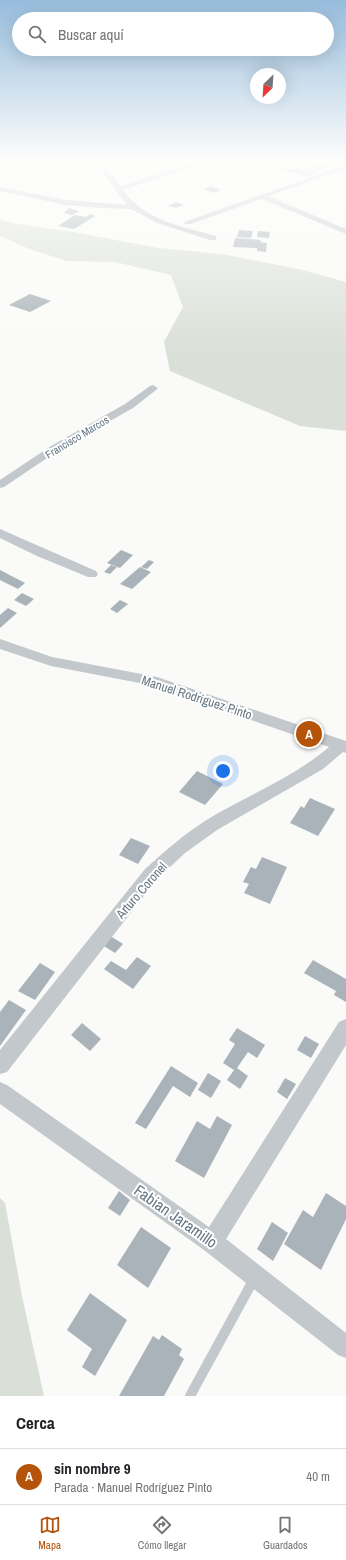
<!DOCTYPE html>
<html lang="es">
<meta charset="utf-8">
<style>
body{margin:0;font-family:"Archivo Narrow",sans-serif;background:#f6f6f6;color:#202124}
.compass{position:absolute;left:250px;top:68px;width:36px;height:36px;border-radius:50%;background:#fff;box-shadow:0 4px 16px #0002;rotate:205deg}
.you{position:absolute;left:223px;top:771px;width:14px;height:14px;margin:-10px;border:3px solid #fff;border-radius:50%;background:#1a73e8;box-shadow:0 0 0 6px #1a73e833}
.badge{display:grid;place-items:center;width:26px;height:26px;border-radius:50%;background:#b45309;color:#fff;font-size:13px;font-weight:700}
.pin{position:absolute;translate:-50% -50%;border:2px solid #fff;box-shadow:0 1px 4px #0006}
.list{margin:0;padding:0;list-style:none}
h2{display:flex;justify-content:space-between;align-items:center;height:52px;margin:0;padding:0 16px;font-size:17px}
h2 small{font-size:13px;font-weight:400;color:#757577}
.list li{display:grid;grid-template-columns:26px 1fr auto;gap:12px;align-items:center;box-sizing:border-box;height:56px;padding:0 16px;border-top:1px solid #e0e0e0}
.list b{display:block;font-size:15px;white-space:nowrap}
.list p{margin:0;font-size:13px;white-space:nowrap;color:#757577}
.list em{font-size:13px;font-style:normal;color:#757577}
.icon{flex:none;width:22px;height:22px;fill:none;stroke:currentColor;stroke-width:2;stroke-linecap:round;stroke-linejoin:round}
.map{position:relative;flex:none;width:346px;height:1396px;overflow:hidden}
.search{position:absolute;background:#fff;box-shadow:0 4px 16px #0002;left:12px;right:12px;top:12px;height:44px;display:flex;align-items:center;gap:10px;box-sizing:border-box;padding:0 14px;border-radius:22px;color:#757577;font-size:15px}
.sheet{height:108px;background:#fff}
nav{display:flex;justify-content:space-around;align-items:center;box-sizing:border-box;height:56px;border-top:1px solid #e0e0e0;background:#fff;font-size:11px;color:#757577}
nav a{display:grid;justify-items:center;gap:2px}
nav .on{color:#b45309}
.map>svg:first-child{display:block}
.green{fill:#dadfd7}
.building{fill:#aab3b9}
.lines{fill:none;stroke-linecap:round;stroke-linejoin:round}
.path{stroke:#bbbfc2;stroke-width:1.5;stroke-dasharray:1 1;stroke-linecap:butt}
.service{stroke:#c3c8cc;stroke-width:10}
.minor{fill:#c3c8cc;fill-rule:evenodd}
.labels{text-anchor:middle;stroke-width:4;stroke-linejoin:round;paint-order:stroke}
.far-street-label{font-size:11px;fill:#657683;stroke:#fff}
.street-label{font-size:13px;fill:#657683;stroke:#fff}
.near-street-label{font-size:16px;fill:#657683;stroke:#fff}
</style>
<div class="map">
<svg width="346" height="1396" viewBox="0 0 346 1396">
<rect width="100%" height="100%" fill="#fafaf8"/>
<!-- green -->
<g class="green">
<polygon points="0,220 18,224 73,232 158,248 222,254 303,270 346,282 346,431 300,426 170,371 164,342 183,307 171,275 115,262 67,261 32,250 0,236"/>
<polygon points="0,1198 5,1203 22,1296 44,1396 0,1396"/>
</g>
<!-- building -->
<g class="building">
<polygon points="286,159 305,159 308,160 295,165 282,161"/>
<polygon points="219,161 227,164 230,163 234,165 227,167 214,163"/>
<polygon points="316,164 327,167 324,169 326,169 316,170 306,167"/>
<polygon points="283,166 292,170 300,167 317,172 307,177 279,168"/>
<polygon points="210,186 221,190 214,193 203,189"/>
<polygon points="176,202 184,205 176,208 168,206"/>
<polygon points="69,208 79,211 72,215 64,213"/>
<polygon points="90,214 95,216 74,229 58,226 75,215 86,217"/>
<polygon points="239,230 253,231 251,238 237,237"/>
<polygon points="258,231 270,232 269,238 257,237"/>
<polygon points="235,238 261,240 260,242 267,243 266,252 257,251 257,248 233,247"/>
<polygon points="30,294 51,301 30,312 9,305"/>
<polygon points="121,550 133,555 120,568 107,563"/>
<polygon points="149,560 154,562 147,569 141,567"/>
<polygon points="111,565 117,567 110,574 104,572"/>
<polygon points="140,567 151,572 132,589 120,584"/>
<polygon points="0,570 25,583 18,589 0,580"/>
<polygon points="22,593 34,599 26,606 14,600"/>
<polygon points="120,600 128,604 117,613 110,609"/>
<polygon points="8,608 17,613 0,628 0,615"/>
<polygon points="197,771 223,784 205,805 179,792"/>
<polygon points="310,798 335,809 318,836 290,823 301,806 304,808"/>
<polygon points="131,838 150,846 138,864 119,855"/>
<polygon points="262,857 287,867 270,904 244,893 249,884 243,882 251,867 256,869"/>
<polygon points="107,934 123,944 115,953 99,943"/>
<polygon points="137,957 151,966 133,989 104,969 111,961 126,970"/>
<polygon points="313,960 346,979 346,1002 334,995 336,991 304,973"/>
<polygon points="40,963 55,972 35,1000 18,991"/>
<polygon points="9,1000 26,1010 0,1046 0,1012"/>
<polygon points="82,1023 101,1039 90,1051 71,1035"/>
<polygon points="237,1028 265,1045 257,1058 248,1052 237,1068 248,1076 240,1089 227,1080 234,1070 223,1063 235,1044 229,1040"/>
<polygon points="305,1036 319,1044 311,1058 297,1050"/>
<polygon points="171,1066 198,1083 190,1097 173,1086 146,1129 135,1123"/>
<polygon points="208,1073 221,1081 211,1098 198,1090"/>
<polygon points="285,1078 296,1084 287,1099 277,1092"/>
<polygon points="217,1116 232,1125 204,1178 175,1161 197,1121 210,1129"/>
<polygon points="119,1191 130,1200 120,1216 108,1208"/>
<polygon points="326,1193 346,1206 346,1219 321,1270 284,1244 303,1210 313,1217"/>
<polygon points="272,1222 288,1233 273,1261 257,1249"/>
<polygon points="141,1227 171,1248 148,1288 117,1265"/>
<polygon points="90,1293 127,1320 95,1376 82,1367 92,1349 67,1330"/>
<polygon points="162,1335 182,1349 179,1355 184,1359 164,1396 119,1396 153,1336 159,1340"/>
</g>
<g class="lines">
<!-- path -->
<polyline class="path" points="80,159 95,162"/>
<!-- service -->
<polyline class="service" points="190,1396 254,1279"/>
<!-- minor -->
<g class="minor">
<path d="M107,159H113L107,168L120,186L206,159H216L123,190C146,221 181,226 216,236V240H210L157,223L131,209L100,208L66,205L0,191V187L66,200L127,205L103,173L101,168Z"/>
<polygon points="313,159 327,159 346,163 346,169 268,196 346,229 346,234 262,199 191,224 185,224 184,222 342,166"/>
<polygon points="153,385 158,388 156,390 133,408 59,450 4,487 0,488 0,480 51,446 125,404 150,386"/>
<polygon points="0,529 96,571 98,574 96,577 88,577 37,556 0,538"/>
<path d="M0,639L52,657L157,677L346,741V753L343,752L323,769L217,830L185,853L157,879L7,1072L0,1074V1050L145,869C164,852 183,835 205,821C246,796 293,778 329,747L150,685L51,666L0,649Z"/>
<polygon points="346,1019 346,1045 226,1239 346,1333 346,1358 338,1355 204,1250 0,1104 0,1082 7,1085 209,1227 339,1022"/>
</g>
</g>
<!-- sky -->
<linearGradient id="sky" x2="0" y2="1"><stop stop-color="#96bcdc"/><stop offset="0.45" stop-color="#fdfdfc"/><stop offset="1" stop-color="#fdfdfc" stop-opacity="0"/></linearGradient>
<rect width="346" height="355" fill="url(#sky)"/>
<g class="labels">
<!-- far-street labels -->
<g class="far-street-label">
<text transform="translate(77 437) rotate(-31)" y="4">Francisco Marcos</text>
</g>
<!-- street labels -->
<g class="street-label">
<text transform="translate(197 697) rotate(18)" y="5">Manuel Rodríguez Pinto</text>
<text transform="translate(141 890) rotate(-49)" y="5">Arturo Coronel</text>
</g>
<!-- near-street labels -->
<g class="near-street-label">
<text transform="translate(176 1216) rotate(35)" y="6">Fabian Jaramillo</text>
</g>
</g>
</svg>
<svg class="compass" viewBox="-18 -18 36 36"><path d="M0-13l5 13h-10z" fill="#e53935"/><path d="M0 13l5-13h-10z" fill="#757577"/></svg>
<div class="you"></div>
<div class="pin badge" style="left:309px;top:734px">A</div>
<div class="search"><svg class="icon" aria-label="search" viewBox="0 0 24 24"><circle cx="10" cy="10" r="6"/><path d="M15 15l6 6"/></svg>Buscar aquí</div>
</div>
<section class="sheet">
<h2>Cerca<small></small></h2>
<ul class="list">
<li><span class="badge">A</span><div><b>sin nombre 9</b><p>Parada · Manuel Rodríguez Pinto</p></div><em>40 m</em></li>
</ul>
</section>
<nav>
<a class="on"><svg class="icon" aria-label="map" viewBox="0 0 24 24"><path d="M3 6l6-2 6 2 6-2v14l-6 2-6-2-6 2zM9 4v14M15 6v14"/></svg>Mapa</a>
<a><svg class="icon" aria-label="directions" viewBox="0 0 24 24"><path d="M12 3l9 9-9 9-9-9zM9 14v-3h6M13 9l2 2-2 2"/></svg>Cómo llegar</a>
<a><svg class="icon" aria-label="saved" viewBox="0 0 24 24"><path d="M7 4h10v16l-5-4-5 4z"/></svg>Guardados</a>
</nav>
